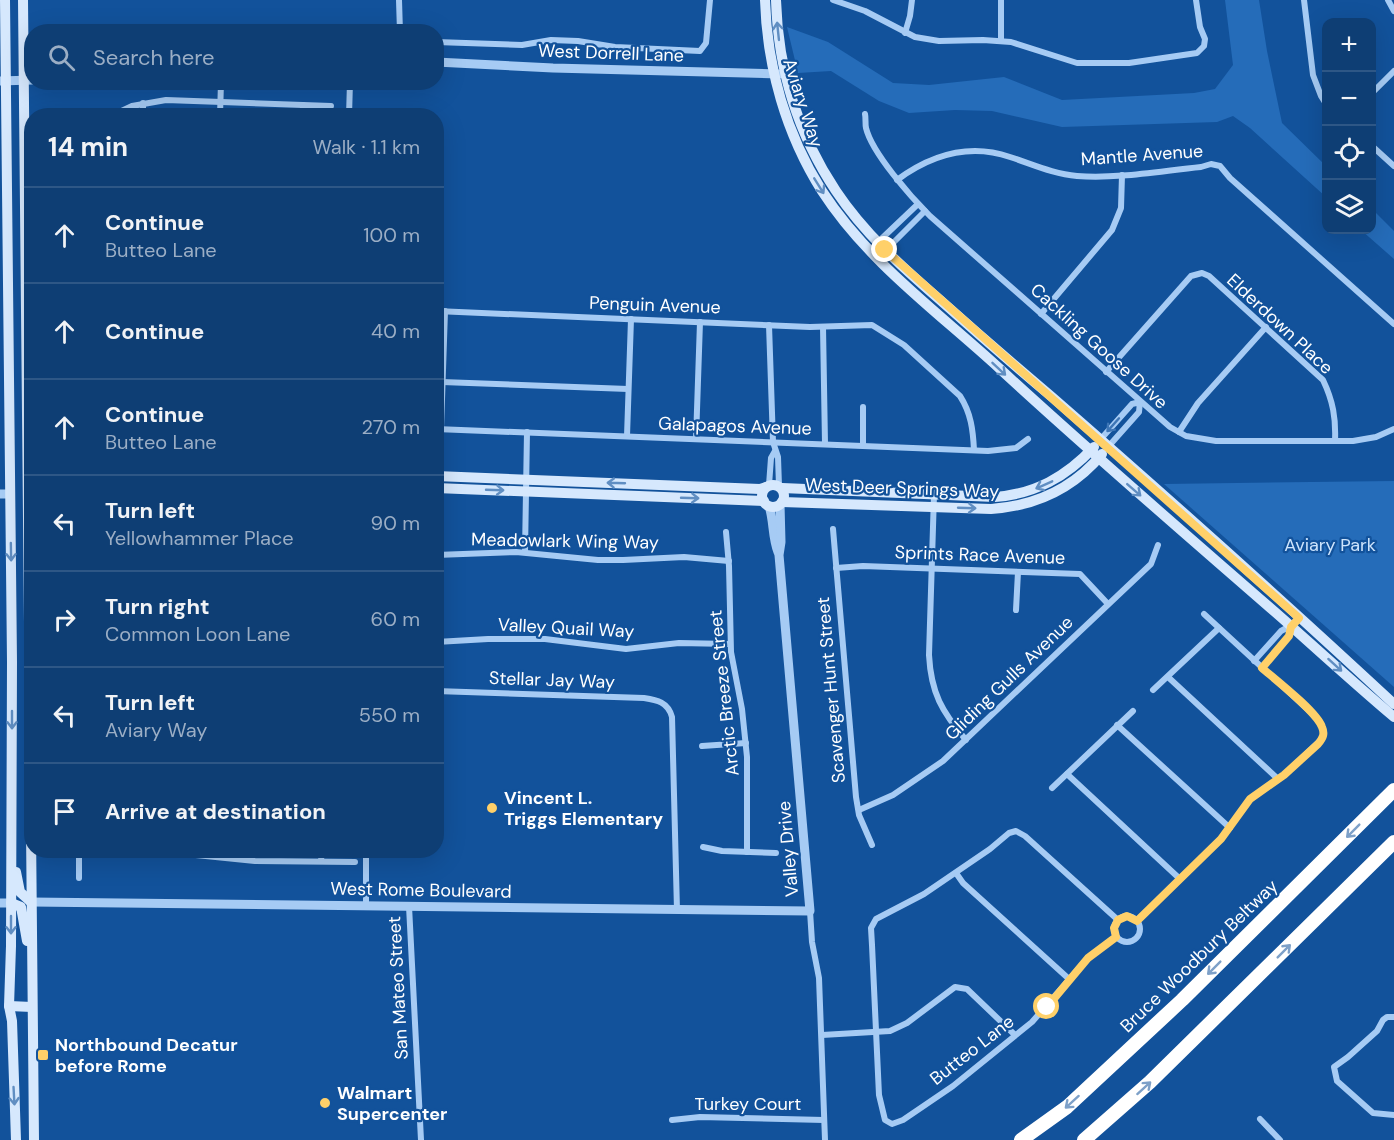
<!DOCTYPE html>
<meta charset="utf-8">
<style>
body{margin:0;font-family:"DM Sans",sans-serif;background:#174579;color:#f1f3f6}
.controls{position:absolute;right:18px;top:18px;display:grid;overflow:hidden;border-radius:12px;box-shadow:0 6px 24px #0002}
.controls button{width:54px;height:54px;display:grid;place-items:center;padding:0;border:0;border-bottom:2px solid #2e5786;background:#0e3e74;color:#f1f3f6;font:30px sans-serif}
.stop{position:absolute;width:18px;height:18px;margin:-14px;border:4px solid #ffd069;border-radius:50%;background:#fff}
.stop.end{background:#ffd069;border-color:#fff;box-shadow:0 2px 6px #0008}
.list{margin:0;padding:0;list-style:none}
h2{display:flex;justify-content:space-between;align-items:center;height:78px;margin:0;padding:0 24px;font-size:26px}
h2 small{font-size:20px;font-weight:400;color:#9baec5}
.list li{display:grid;grid-template-columns:39px 1fr auto;gap:18px;align-items:center;box-sizing:border-box;height:96px;padding:0 24px;border-top:2px solid #2e5786}
.list b{display:block;font-size:22px;white-space:nowrap}
.list p{margin:0;font-size:20px;white-space:nowrap;color:#9baec5}
.list em{font-size:20px;font-style:normal;color:#9baec5}
.icon{flex:none;width:33px;height:33px;fill:none;stroke:currentColor;stroke-width:2;stroke-linecap:round;stroke-linejoin:round}
.map{position:relative;flex:none;width:1394px;height:1140px;overflow:hidden}
.search{position:absolute;background:#0e3e74;box-shadow:0 6px 24px #0002;left:24px;top:24px;width:420px;height:66px;display:flex;align-items:center;gap:15px;box-sizing:border-box;padding:0 21px;border-radius:24px;color:#9baec5;font-size:22px}
.panel{position:absolute;background:#0e3e74;box-shadow:0 6px 24px #0002;left:24px;top:108px;width:420px;height:750px;border-radius:24px}
.map>svg:first-child{display:block}
.green{fill:#256cb9}
.lines{fill:none;stroke-linecap:round;stroke-linejoin:round}
.minor{stroke:#a6cbf4;stroke-width:6}
.tertiary{stroke:#a6cbf4;stroke-width:9}
.secondary{stroke:#d6e8fd;stroke-width:10}
.motorway{stroke:#fff;stroke-width:14}
.oneway{stroke:#608ec2}
.oneway2{stroke:#3e76b6}
.oneway3{stroke:#7da0c8}
.route{stroke:#ffd069;stroke-width:8}
.poi-dot{fill:#ffd069;stroke:#12529b;stroke-width:2}
.labels{text-anchor:middle;stroke-width:4.5;stroke-linejoin:round;paint-order:stroke}
.street-label{font-size:18px;fill:#fff;stroke:#12529b}
.park-label{font-size:18px;fill:#cfe5fd;stroke:#12529b}
.poi-label{font-size:18px;font-weight:bold;fill:#fff;stroke:#12529b;text-anchor:start}
</style>
<div class="map">
<svg width="1394" height="1140" viewBox="0 0 1394 1140">
<rect width="100%" height="100%" fill="#12529b"/>
<!-- green -->
<g class="green">
<polygon points="1225,0 1259,0 1267,51 1282,123 1326,166 1326,197 1250,128 1233,116 1217,122 1062,127 992,111 955,110 909,113 879,101 831,71 798,73 787,27 828,42 893,83 929,85 1004,77 1062,100 1194,93 1215,89 1233,65"/>
<polygon points="1372,209 1394,231 1394,259 1361,230 1372,230"/>
<polygon points="1394,481 1394,687 1164,484"/>
</g>
<g class="lines">
<!-- minor -->
<g class="minor">
<polyline points="399,0 400,32"/>
<polyline points="833,0 865,11 915,37 939,41 983,40 1011,42 1077,63 1129,63 1197,53 1204,46 1205,39 1200,27 1196,0"/>
<polyline points="1001,0 1001,41"/>
<polyline points="1304,0 1313,75 1321,96 1326,104"/>
<polyline points="1388,0 1394,11"/>
<polyline points="905,33 910,16 912,0"/>
<polyline points="436,42 522,45 551,40 578,41 615,47 700,51 706,43 710,0"/>
<polyline points="1372,93 1394,71"/>
<path d="M865,114C866,118 865,124 866,128C872,153 911,197 930,216L1170,427L1186,436L1216,441H1353L1376,437L1394,429"/>
<polyline points="111,116 132,106 166,100 331,106"/>
<polyline points="143,116 143,103"/>
<polyline points="220,116 221,82"/>
<polyline points="303,116 303,105"/>
<polyline points="349,116 350,82"/>
<polyline points="1372,146 1394,166"/>
<path d="M897,180C931,155 969,143 1010,157C1032,164 1053,174 1077,176C1118,179 1160,171 1201,167L1211,164L1220,166L1230,178L1394,324"/>
<polyline points="877,243 918,204"/>
<polyline points="885,251 925,211"/>
<path d="M436,311L810,327L872,325L904,345L960,396C971,413 973,430 974,450"/>
<polyline points="1041,314 1112,230 1121,208 1122,175"/>
<polyline points="769,325 773,442 778,457 779,486"/>
<polyline points="823,327 825,444"/>
<path d="M1106,372L1191,276L1202,273L1209,276L1323,380C1333,401 1336,418 1335,441"/>
<polyline points="442,382 628,389"/>
<polyline points="436,429 988,451 1016,448 1028,439"/>
<polyline points="441,429 445,311"/>
<polyline points="1179,432 1198,403 1266,327"/>
<polyline points="627,436 631,319"/>
<polyline points="696,439 700,322"/>
<polyline points="1100,440 1132,404 1140,402 1139,412 1108,447"/>
<polyline points="863,445 863,407"/>
<polyline points="769,485 771,458 775,451"/>
<path d="M934,495L929,655C931,693 942,712 966,740"/>
<polyline points="833,529 856,797 859,815 872,845"/>
<polyline points="726,532 729,566 731,652 742,709 747,757 747,852"/>
<polyline points="525,552 527,432"/>
<polyline points="436,555 516,552 598,560 623,560 684,557 729,561"/>
<polyline points="836,568 863,566 1080,574 1108,604"/>
<polyline points="1016,610 1018,572"/>
<polyline points="436,642 488,639 545,639 626,649 679,643 730,644"/>
<polyline points="1254,661 1281,631 1292,625"/>
<polyline points="1262,668 1289,636 1291,627"/>
<polyline points="1168,677 1278,779"/>
<polyline points="1153,690 1219,628"/>
<path d="M436,691L644,698C657,700 668,702 672,717L677,910"/>
<polyline points="1117,725 1230,828"/>
<polyline points="702,746 746,743"/>
<polyline points="1067,774 1180,879"/>
<polyline points="1052,788 1133,711"/>
<polyline points="859,810 893,795 943,761 1151,564 1158,545"/>
<polyline points="703,847 722,851 776,853"/>
<polyline points="366,850 366,906"/>
<polyline points="79,852 176,853 255,861 355,862"/>
<polyline points="321,861 322,850"/>
<polyline points="956,873 963,883 1069,979"/>
<polyline points="79,878 79,851"/>
<polyline points="409,906 421,1140"/>
<polyline points="810,911 812,942 819,978 825,1140"/>
<circle cx="1127" cy="929" r="13"/>
<path d="M1137,921L1221,839L1250,799L1284,775L1322,739C1325,730 1322,725 1317,718L1204,614"/>
<polyline points="1116,937 1088,958 1032,1022 953,1086 903,1120 892,1124 885,1120 879,1095 872,945 871,928 876,919 924,894 990,849 1009,833 1016,831 1025,836 1118,920"/>
<polyline points="1394,1017 1387,1017 1383,1020 1377,1031 1348,1057 1334,1067 1337,1081 1373,1113 1394,1115"/>
<polyline points="822,1035 890,1031 907,1023 955,987 967,989 1015,1035"/>
<polyline points="1260,1119 1280,1140"/>
<polyline points="672,1120 700,1117 824,1120"/>
</g>
<!-- tertiary -->
<g class="tertiary">
<polyline points="436,62 553,68 779,74"/>
<polyline points="0,81 32,80"/>
<polyline points="0,494 10,494"/>
<path d="M769,506C774,521 772,537 778,552"/>
<polyline points="31,902 810,911 779,555 781,542 780,504"/>
<polyline points="0,903 11,903"/>
</g>
<!-- secondary -->
<g class="secondary">
<polyline points="5,0 12,662 11,946 9,1006 12,1021 16,1140"/>
<polyline points="23,0 34,1140"/>
<path d="M765,0C767,67 786,134 822,191C868,262 938,312 999,368C1092,454 1188,536 1283,619C1320,652 1356,685 1394,717"/>
<path d="M776,0C778,68 798,134 836,191C864,233 901,266 939,299C976,332 1014,365 1052,397C1168,498 1282,600 1394,704"/>
<polyline points="436,476 760,489 766,487"/>
<circle cx="773" cy="496" r="11"/>
<polyline points="436,488 764,501"/>
<path d="M782,488L995,497C1035,494 1066,477 1094,447"/>
<path d="M782,502L991,509C1035,506 1073,489 1102,454"/>
<polyline points="16,872 20,892 31,902"/>
<polyline points="11,903 21,907 27,941"/>
<polyline points="9,1006 32,1007"/>
</g>
<!-- motorway -->
<g class="motorway">
<polyline points="1021,1140 1067,1107 1182,1000 1394,790"/>
<polyline points="1084,1140 1150,1082 1394,842"/>
</g>
</g>
<!-- one-way arrows -->
<defs><path id="oneway-shaft" d="M-6 0H5M1.5-3L5.5 0L1.5 3" fill="none" stroke-width="1.6" stroke-linecap="round" stroke-linejoin="round" transform="scale(1.5)"/></defs>
<g class="oneway">
<use href="#oneway-shaft" transform="translate(778 31) rotate(-96)"/>
<use href="#oneway-shaft" transform="translate(819 186) rotate(58)"/>
<use href="#oneway-shaft" transform="translate(999 369) rotate(43)"/>
<use href="#oneway-shaft" transform="translate(616 483) rotate(-178)"/>
<use href="#oneway-shaft" transform="translate(1044 485) rotate(156)"/>
<use href="#oneway-shaft" transform="translate(495 490) rotate(2)"/>
<use href="#oneway-shaft" transform="translate(1134 490) rotate(41)"/>
<use href="#oneway-shaft" transform="translate(690 498) rotate(2)"/>
<use href="#oneway-shaft" transform="translate(967 508) rotate(2)"/>
<use href="#oneway-shaft" transform="translate(11 552) rotate(89)"/>
<use href="#oneway-shaft" transform="translate(1335 665) rotate(42)"/>
<use href="#oneway-shaft" transform="translate(12 720) rotate(90)"/>
<use href="#oneway-shaft" transform="translate(11 925) rotate(90)"/>
<use href="#oneway-shaft" transform="translate(14 1096) rotate(87)"/>
</g>
<use class="oneway2" href="#oneway-shaft" transform="translate(1113 425) rotate(132)"/>
<g class="oneway3">
<use href="#oneway-shaft" transform="translate(1353 831) rotate(135)"/>
<use href="#oneway-shaft" transform="translate(1284 951) rotate(-45)"/>
<use href="#oneway-shaft" transform="translate(1214 968) rotate(135)"/>
<use href="#oneway-shaft" transform="translate(1144 1088) rotate(-42)"/>
<use href="#oneway-shaft" transform="translate(1072 1102) rotate(138)"/>
</g>
<g class="lines">
<!-- route -->
<path class="route" d="M885,250L1299,618L1291,627L1289,636L1262,668C1276,680 1317,712 1322,727C1325,734 1323,738 1318,744L1284,775L1250,799L1221,839L1137,921L1127,916L1118,920L1114,928L1116,937L1088,958L1047,1007"/>
</g>
<!-- markers -->
<g class="poi-dot">
<circle cx="492" cy="808" r="6"/>
<rect x="37" y="1049" width="12" height="12" rx="3"/>
<circle cx="325" cy="1103" r="6"/>
</g>
<g class="labels">
<!-- street labels -->
<g class="street-label">
<text transform="translate(611 53) rotate(2)" y="6">West Dorrell Lane</text>
<text transform="translate(803 103) rotate(72)" y="6">Aviary Way</text>
<text transform="translate(1142 155) rotate(-4)" y="6">Mantle Avenue</text>
<text transform="translate(655 305) rotate(2)" y="6">Penguin Avenue</text>
<text transform="translate(1280 324) rotate(43)" y="6">Elderdown Place</text>
<text transform="translate(1099 346) rotate(42)" y="6">Cackling Goose Drive</text>
<text transform="translate(735 426) rotate(2)" y="6">Galapagos Avenue</text>
<text transform="translate(902 488) rotate(2)" y="6">West Deer Springs Way</text>
<text transform="translate(565 541) rotate(1)" y="6">Meadowlark Wing Way</text>
<text transform="translate(980 555) rotate(2)" y="6">Sprints Race Avenue</text>
<text transform="translate(566 628) rotate(3)" y="6">Valley Quail Way</text>
<text transform="translate(1009 678) rotate(-44)" y="6">Gliding Gulls Avenue</text>
<text transform="translate(552 680) rotate(2)" y="6">Stellar Jay Way</text>
<text transform="translate(831 690) rotate(-95)" y="6">Scavenger Hunt Street</text>
<text transform="translate(724 693) rotate(-96)" y="6">Arctic Breeze Street</text>
<text transform="translate(788 849) rotate(-95)" y="6">Valley Drive</text>
<text transform="translate(421 890) rotate(1)" y="6">West Rome Boulevard</text>
<text transform="translate(1199 956) rotate(-44)" y="6">Bruce Woodbury Beltway</text>
<text transform="translate(398 988) rotate(-93)" y="6">San Mateo Street</text>
<text transform="translate(972 1050) rotate(-38)" y="6">Butteo Lane</text>
<text x="748" y="1110">Turkey Court</text>
</g>
<!-- park labels -->
<g class="park-label">
<text x="1330" y="551">Aviary Park</text>
</g>
<!-- poi labels -->
<g class="poi-label">
<text x="504" y="804">Vincent L.<tspan x="504" dy="21">Triggs Elementary</tspan></text>
<text x="55" y="1051">Northbound Decatur<tspan x="55" dy="21">before Rome</tspan></text>
<text x="337" y="1099">Walmart<tspan x="337" dy="21">Supercenter</tspan></text>
</g>
</g>
</svg>
<div class="controls">
<button>+</button>
<button>−</button>
<button><svg class="icon" aria-label="locate" viewBox="0 0 24 24"><circle cx="12" cy="12" r="6"/><path d="M12 2v4M12 18v4M2 12h4M18 12h4"/></svg></button>
<button><svg class="icon" aria-label="layers" viewBox="0 0 24 24"><path d="M12 4l9 5-9 5-9-5zM3 14l9 5 9-5"/></svg></button>
</div>
<div class="stop" style="left:1047px;top:1007px"></div>
<div class="stop end" style="left:885px;top:250px"></div>
<div class="search"><svg class="icon" aria-label="search" viewBox="0 0 24 24"><circle cx="10" cy="10" r="6"/><path d="M15 15l6 6"/></svg>Search here</div>
<section class="panel">
<h2>14 min<small>Walk · 1.1 km</small></h2>
<ul class="list">
<li><svg class="icon" aria-label="ahead" viewBox="0 0 24 24"><path d="M12 20V5M6 11l6-6 6 6"/></svg><div><b>Continue</b><p>Butteo Lane</p></div><em>100 m</em></li>
<li><svg class="icon" aria-label="ahead" viewBox="0 0 24 24"><path d="M12 20V5M6 11l6-6 6 6"/></svg><div><b>Continue</b></div><em>40 m</em></li>
<li><svg class="icon" aria-label="ahead" viewBox="0 0 24 24"><path d="M12 20V5M6 11l6-6 6 6"/></svg><div><b>Continue</b><p>Butteo Lane</p></div><em>270 m</em></li>
<li><svg class="icon" aria-label="left" viewBox="0 0 24 24"><path d="M17 20v-9H6M10 6l-5 5 5 5"/></svg><div><b>Turn left</b><p>Yellowhammer Place</p></div><em>90 m</em></li>
<li><svg class="icon" aria-label="right" viewBox="0 0 24 24"><path d="M7 20v-9h11M14 6l5 5-5 5"/></svg><div><b>Turn right</b><p>Common Loon Lane</p></div><em>60 m</em></li>
<li><svg class="icon" aria-label="left" viewBox="0 0 24 24"><path d="M17 20v-9H6M10 6l-5 5 5 5"/></svg><div><b>Turn left</b><p>Aviary Way</p></div><em>550 m</em></li>
<li><svg class="icon" aria-label="arrive" viewBox="0 0 24 24"><path d="M6 21V4h12l-3 4 3 4H6"/></svg><div><b>Arrive at destination</b></div></li>
</ul>
</section>
</div>
